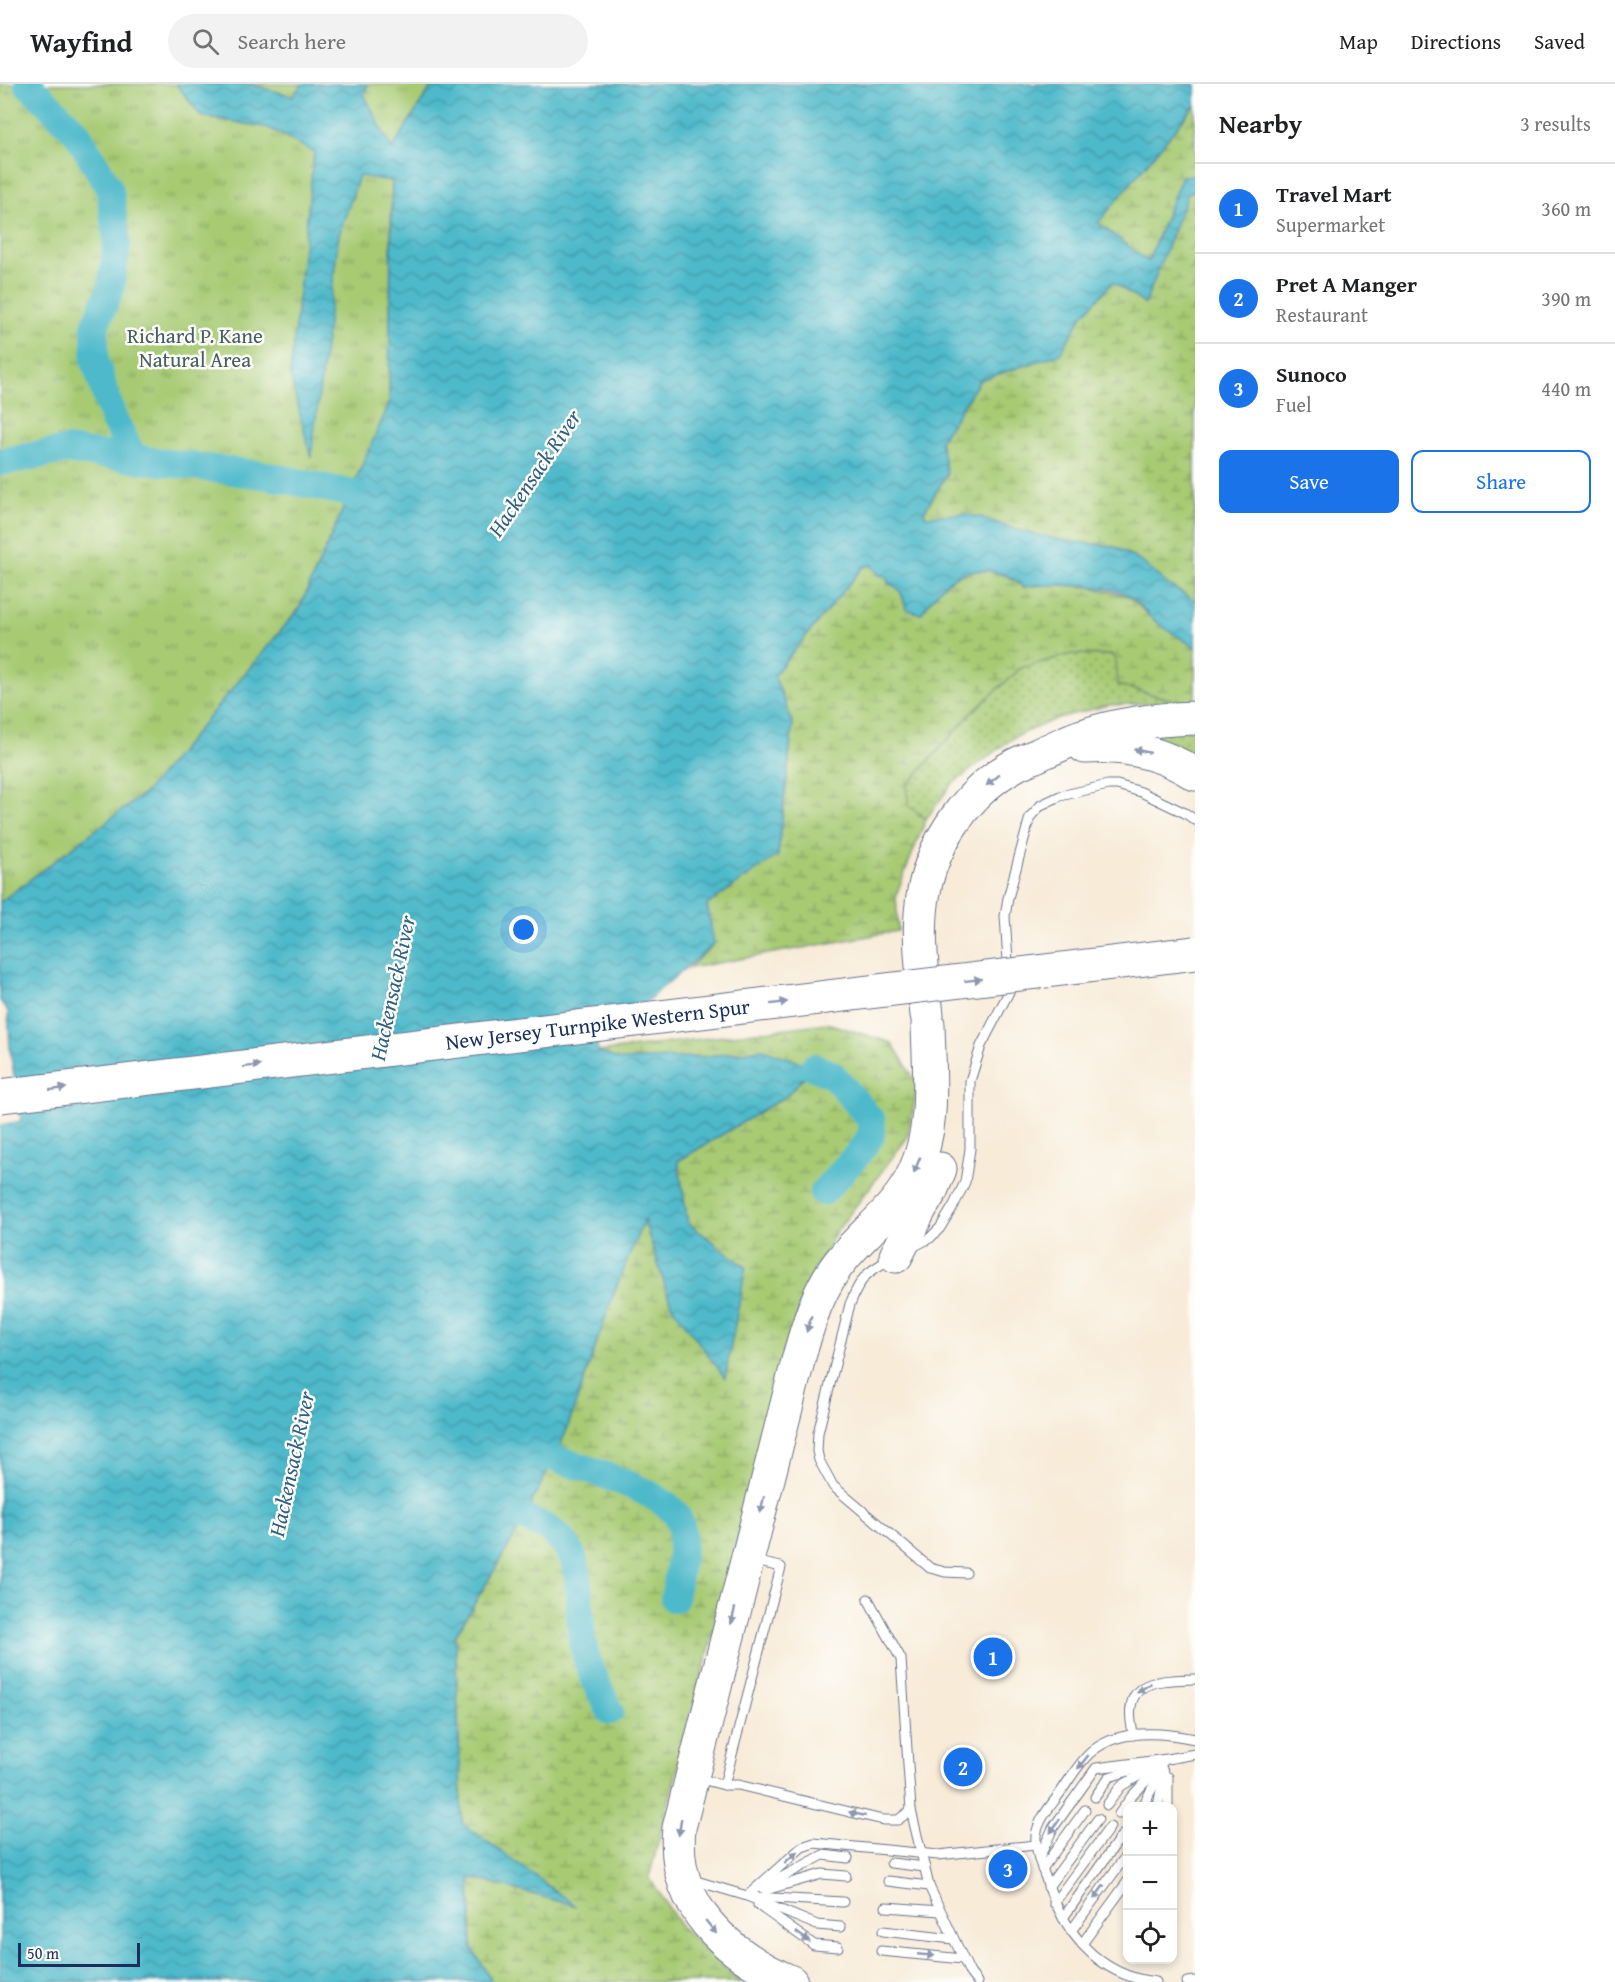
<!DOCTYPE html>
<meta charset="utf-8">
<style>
body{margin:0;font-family:"Gentium Book Plus",serif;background:#f2f2f2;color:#202124}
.controls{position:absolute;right:18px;bottom:18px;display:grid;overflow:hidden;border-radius:12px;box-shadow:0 3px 9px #0003}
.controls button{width:54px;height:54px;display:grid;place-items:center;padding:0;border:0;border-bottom:2px solid #e0e0e0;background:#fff;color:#202124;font:30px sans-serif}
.scale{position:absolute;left:18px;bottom:15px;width:122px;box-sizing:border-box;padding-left:6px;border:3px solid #1b2f5e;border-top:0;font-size:16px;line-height:21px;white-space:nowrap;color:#1b2f5e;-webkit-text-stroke:4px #fdfcf7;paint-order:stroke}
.you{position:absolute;left:524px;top:846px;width:21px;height:21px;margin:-15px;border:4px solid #fff;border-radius:50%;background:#1a73e8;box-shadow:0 0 0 9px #1a73e833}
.badge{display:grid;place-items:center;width:39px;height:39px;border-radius:50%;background:#1a73e8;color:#fff;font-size:20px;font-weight:700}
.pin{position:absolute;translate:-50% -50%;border:3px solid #fff;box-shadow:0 2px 6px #0006}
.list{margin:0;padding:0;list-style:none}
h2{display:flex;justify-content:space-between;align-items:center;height:78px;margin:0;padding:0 24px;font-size:26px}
h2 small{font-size:20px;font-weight:400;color:#757577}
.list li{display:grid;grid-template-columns:39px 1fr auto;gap:18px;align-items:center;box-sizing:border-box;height:90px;padding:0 24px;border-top:2px solid #e0e0e0}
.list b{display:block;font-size:22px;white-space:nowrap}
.list p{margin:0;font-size:20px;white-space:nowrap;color:#757577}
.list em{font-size:20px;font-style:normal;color:#757577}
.actions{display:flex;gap:12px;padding:18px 24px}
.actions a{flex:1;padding:14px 0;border:2px solid #1a73e8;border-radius:12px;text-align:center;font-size:21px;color:#1a73e8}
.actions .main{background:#1a73e8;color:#fff}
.icon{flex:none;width:33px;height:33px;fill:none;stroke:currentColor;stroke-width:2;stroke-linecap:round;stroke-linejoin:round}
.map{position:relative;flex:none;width:1195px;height:1898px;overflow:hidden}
header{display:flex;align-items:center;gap:36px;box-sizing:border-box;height:84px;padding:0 30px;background:#fff;border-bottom:2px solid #e0e0e0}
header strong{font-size:28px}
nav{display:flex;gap:33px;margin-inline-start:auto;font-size:21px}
.search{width:420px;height:54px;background:#f2f2f2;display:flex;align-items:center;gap:15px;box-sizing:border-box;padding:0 21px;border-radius:33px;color:#757577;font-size:22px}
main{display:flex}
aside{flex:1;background:#fff}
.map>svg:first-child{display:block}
.grass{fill:url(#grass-dots);stroke:#617c68;stroke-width:1.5}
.wetland{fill:url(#wetland-marsh);stroke:#617c68;stroke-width:1.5}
.park{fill:url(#park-tufts);stroke:#617c68;stroke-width:1.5}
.water{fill:url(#water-waves);stroke:#347494;stroke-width:1.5}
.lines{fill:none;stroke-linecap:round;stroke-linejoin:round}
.river{stroke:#4eb9ca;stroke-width:28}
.service-casing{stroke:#687189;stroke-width:11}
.motorway-casing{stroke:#687189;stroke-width:35}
.service{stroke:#fff;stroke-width:9}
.motorway{stroke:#fff;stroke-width:33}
.motorway-bridge-casing{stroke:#687189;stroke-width:35;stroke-linecap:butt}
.motorway-bridge{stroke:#fff;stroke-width:33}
.oneway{fill:#8d97ae}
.labels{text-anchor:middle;stroke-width:5;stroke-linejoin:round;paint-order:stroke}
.park-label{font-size:21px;fill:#455e64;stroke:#fdfcf7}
.street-label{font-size:21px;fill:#1b2f5e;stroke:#fdfcf7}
.water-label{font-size:22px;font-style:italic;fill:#2d5f84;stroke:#fdfcf7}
</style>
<header>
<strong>Wayfind</strong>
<div class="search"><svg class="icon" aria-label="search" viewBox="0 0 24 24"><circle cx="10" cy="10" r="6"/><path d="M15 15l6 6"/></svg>Search here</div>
<nav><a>Map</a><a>Directions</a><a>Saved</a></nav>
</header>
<main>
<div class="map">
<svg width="1195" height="1898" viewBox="0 0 1195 1898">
<defs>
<pattern id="grass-dots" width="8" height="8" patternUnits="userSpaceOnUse" patternTransform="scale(1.5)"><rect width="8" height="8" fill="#a7ca73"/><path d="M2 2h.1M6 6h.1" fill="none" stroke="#87a462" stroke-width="1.8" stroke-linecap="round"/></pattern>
<pattern id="wetland-marsh" width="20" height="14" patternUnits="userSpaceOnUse" patternTransform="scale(1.5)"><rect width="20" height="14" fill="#a7ca73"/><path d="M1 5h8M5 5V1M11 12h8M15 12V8" fill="none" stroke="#87a462"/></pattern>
<pattern id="park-tufts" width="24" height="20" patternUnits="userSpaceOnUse" patternTransform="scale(1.5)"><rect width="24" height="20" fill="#a7ca73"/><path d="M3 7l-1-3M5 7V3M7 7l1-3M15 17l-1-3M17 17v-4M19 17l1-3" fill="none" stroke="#87a462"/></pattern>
<pattern id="water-waves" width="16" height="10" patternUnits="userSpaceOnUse" patternTransform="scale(1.5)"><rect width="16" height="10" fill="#4eb9ca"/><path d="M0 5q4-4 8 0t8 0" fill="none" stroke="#4097a7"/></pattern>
</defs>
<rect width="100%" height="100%" fill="#fdfcf7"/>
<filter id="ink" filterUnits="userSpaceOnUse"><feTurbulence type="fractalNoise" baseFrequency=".0167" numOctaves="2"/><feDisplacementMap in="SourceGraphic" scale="12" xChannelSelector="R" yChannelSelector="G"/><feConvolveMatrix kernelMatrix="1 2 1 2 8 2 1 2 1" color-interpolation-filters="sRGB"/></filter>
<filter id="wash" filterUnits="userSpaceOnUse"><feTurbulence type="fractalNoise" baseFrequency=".008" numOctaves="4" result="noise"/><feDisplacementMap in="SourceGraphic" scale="24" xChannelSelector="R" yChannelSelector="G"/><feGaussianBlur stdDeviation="1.35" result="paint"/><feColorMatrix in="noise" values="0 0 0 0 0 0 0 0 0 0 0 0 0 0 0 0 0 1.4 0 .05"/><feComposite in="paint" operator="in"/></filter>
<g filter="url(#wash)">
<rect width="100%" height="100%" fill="#f8ebd8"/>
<!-- grass -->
<g class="grass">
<polygon points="1071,570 1115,571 1118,601 1180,618 1109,621 1058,634 1016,652 951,701 926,735 909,722 906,703 971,629 1021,584"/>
<polygon points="1195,646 1195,671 1140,647"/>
</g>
<!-- wetland -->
<g class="wetland">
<polygon points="1195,21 1195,91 1182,92 1148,177 1097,139"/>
<polygon points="1195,106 1195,517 1167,500 1143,479 1116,463 1060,456 1020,447 983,434 964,430 925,432 924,428 947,390 940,357 980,296 1060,270 1082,232 1113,198 1144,220 1188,109"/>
<path d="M871,481C876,488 879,489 886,493C899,499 903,513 906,525L921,530C930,517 940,502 953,494C973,481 1007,486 1023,503L1044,500L1090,503L1128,512L1156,538L1195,563V617L1180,618L1118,601L1114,571L1071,570L1021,584L971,629L906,703L909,722L926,735L896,811L898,847L689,884L714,860L707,821L778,771L793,639L774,591L863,483Z"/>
<polygon points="827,939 892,959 918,1001 907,1054 836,1148 804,1207 649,1793 681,1843 736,1895 742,1898 490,1898 490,1894 472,1864 470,1793 574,1821 462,1739 455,1552 520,1443 566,1348 615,1206 644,1135 672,1221 746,1183 688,1139 678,1077 786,1012 763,965 701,973 621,976 598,968"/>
</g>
<!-- park -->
<polygon class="park" points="0,0 433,0 392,66 389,320 299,525 146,708 0,818"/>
<!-- water -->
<path class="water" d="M176,0H249L293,12L303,0H368L364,10L392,65L433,0H1195V21L1098,139L1148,177L1182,92L1195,91V106L1188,109L1145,220L1113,198L1082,232L1060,270L980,296L940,357L947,390L924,428L926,432L964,430L983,434L1020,447L1060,456L1116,463L1143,479L1167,500L1195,517V563C1182,555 1168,547 1156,538C1147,530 1139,519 1129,512C1107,499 1049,500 1023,503C1007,486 973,481 953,494C940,502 930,517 921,530L906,525C902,511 903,505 888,499L887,493L879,491L871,481L863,483L774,591L793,639L778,771L707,821L714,860L597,959L598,968L621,976L701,973L763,965L814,983L786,1012L678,1077L688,1139L746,1183L725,1294L671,1221L644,1136L615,1206L566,1348L520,1443L455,1552L462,1739L576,1822L470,1793L472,1864L490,1894V1898H0V1041L21,1037L10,966L8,927L0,917V818L146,708L299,525L389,320L392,97L359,92L339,151L311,374L290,291L314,68L269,44L201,32Z"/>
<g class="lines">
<!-- river -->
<g class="river">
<polyline points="28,0 77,49 110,106 117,158 111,204 95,242 95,277 113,334 134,374"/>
<polyline points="0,378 66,366 263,391 350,409"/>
<polyline points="814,983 833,991 872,1037 871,1052 857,1071 823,1108"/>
<path d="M554,1374C584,1384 655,1405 675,1429C678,1432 679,1437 681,1441C685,1459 677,1496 674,1515"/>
<path d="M524,1434C532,1438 543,1441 550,1446C588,1472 576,1513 582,1553C585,1579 598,1603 610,1627"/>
</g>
</g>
</g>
<g filter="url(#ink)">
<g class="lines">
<defs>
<g id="service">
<polyline points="911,1164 930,1154 940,1144 954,1121 965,1098 970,1065 970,997 981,962 1010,906 1005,832 1008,814 1030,733 1041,721 1060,712 1108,701 1117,701 1141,708 1185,729 1195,736"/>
<path d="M891,1175C866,1188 861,1193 850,1220L818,1349L817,1367L819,1376L833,1402L930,1484L945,1488L966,1489"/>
<polyline points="868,1515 901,1575 911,1726 929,1802 970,1889 977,1898"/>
<path d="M1133,1651C1132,1642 1129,1632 1131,1623C1134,1593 1173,1596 1195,1595"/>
<polyline points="1168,1693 1168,1722"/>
<polyline points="697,1694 724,1701 738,1701 883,1736 898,1736 911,1726"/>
<polyline points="724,1701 781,1483 754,1477"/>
<polyline points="1095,1713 1109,1693 1142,1683"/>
<polyline points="1107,1721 1121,1702 1163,1678"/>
<polyline points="1143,1722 1162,1685"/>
<polyline points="1158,1722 1164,1689"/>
<polyline points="1119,1730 1132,1712 1159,1683"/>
<polyline points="1039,1774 1053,1744 1096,1684 1167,1675 1195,1670"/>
<polyline points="891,1779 925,1783"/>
<polyline points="1042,1785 1085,1726"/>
<polyline points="693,1796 747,1812 817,1841 841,1843"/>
<polyline points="888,1797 929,1802"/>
<polyline points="1048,1803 1098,1735"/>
<polyline points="762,1804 823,1771 848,1774"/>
<polyline points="766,1806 822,1790 846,1792"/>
<polyline points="747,1812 802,1763 814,1759 938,1771 1036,1761"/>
<polyline points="755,1813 843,1818"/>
<polyline points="1054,1819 1110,1743"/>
<polyline points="758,1821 814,1861 838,1863"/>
<polyline points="886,1823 940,1827"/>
<polyline points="1063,1834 1122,1751"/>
<polyline points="883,1847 953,1855"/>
<polyline points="1071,1847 1128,1769"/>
<polyline points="1082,1860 1128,1797"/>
<polyline points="881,1867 963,1875"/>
<path d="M1156,1898C1096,1892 1062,1845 1045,1792C1040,1779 1035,1765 1036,1752C1038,1735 1051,1722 1060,1709C1070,1695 1078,1680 1090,1669C1117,1644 1162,1648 1195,1655"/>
<polyline points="1187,1898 1195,1897"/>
</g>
<g id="motorway">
<path d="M1085,663C1125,660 1161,668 1195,690"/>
<path d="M927,931C923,890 916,848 924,807C934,756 969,706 1015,681C1024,676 1035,673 1044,668C1057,663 1069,656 1082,652C1117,640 1158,635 1195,634"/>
<polyline points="896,1172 920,1125 931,1107 940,1085"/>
<path d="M791,1898C726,1870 671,1821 679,1744L799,1273C809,1237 819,1202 844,1173C867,1145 899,1123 914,1089C936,1043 929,990 928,940"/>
</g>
</defs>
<!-- service casing -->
<use href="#service" class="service-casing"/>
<!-- motorway casing -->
<use href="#motorway" class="motorway-casing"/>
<!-- service -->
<use href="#service" class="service"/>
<!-- motorway -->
<use href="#motorway" class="motorway"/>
<defs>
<g id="motorway-bridge">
<path id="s1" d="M0,1012L1195,869"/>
</g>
</defs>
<!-- motorway-bridge casing -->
<use href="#motorway-bridge" class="motorway-bridge-casing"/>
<!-- motorway-bridge -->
<use href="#motorway-bridge" class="motorway-bridge"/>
</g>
<!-- one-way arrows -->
<defs><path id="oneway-solid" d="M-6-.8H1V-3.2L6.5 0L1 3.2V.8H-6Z" transform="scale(1.5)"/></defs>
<g class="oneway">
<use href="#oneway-solid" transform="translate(1142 667) rotate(-167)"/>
<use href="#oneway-solid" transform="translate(993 696) rotate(141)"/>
<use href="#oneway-solid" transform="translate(973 896) rotate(-7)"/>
<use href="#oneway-solid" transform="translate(779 919) rotate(-7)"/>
<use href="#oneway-solid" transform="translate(252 982) rotate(-7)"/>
<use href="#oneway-solid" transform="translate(58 1005) rotate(-7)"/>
<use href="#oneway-solid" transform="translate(917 1081) rotate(112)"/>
<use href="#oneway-solid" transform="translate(809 1240) rotate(107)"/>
<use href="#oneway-solid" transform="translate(762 1421) rotate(104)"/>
<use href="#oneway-solid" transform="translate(733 1532) rotate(104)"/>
<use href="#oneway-solid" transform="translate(1144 1604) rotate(146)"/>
<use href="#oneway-solid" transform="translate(1083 1678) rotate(128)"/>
<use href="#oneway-solid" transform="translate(857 1730) rotate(-166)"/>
<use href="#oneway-solid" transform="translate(1055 1742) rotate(124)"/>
<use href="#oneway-solid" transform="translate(680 1743) rotate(99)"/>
<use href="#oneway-solid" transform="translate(791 1773) rotate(-42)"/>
<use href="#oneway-solid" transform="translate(1099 1808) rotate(126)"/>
<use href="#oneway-solid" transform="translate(711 1843) rotate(51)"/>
<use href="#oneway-solid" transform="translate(803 1853) rotate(36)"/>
<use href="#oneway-solid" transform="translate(926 1871) rotate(5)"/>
</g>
</g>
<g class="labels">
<!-- park labels -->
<g class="park-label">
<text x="195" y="259">Richard P. Kane<tspan x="195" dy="24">Natural Area</tspan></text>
</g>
<!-- street labels -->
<g class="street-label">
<text dy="7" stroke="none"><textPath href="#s1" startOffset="602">New Jersey Turnpike Western Spur</textPath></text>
</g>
<!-- water labels -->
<g class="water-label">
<text transform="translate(534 389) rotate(-56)" y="8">Hackensack River</text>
<text transform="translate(392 904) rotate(-78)" y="8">Hackensack River</text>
<text transform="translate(291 1380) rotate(-78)" y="8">Hackensack River</text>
</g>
</g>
</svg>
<div class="controls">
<button>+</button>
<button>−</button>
<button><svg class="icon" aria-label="locate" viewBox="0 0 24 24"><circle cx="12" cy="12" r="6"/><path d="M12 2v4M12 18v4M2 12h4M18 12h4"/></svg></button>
</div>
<div class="scale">50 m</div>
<div class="you"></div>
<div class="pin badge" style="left:993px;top:1573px">1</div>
<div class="pin badge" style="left:963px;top:1683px">2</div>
<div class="pin badge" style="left:1008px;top:1785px">3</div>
</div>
<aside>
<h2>Nearby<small>3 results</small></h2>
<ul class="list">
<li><span class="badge">1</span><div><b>Travel Mart</b><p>Supermarket</p></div><em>360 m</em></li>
<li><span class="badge">2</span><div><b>Pret A Manger</b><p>Restaurant</p></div><em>390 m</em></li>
<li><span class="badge">3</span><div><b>Sunoco</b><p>Fuel</p></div><em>440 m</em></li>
</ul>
<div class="actions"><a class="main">Save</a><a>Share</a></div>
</aside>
</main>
